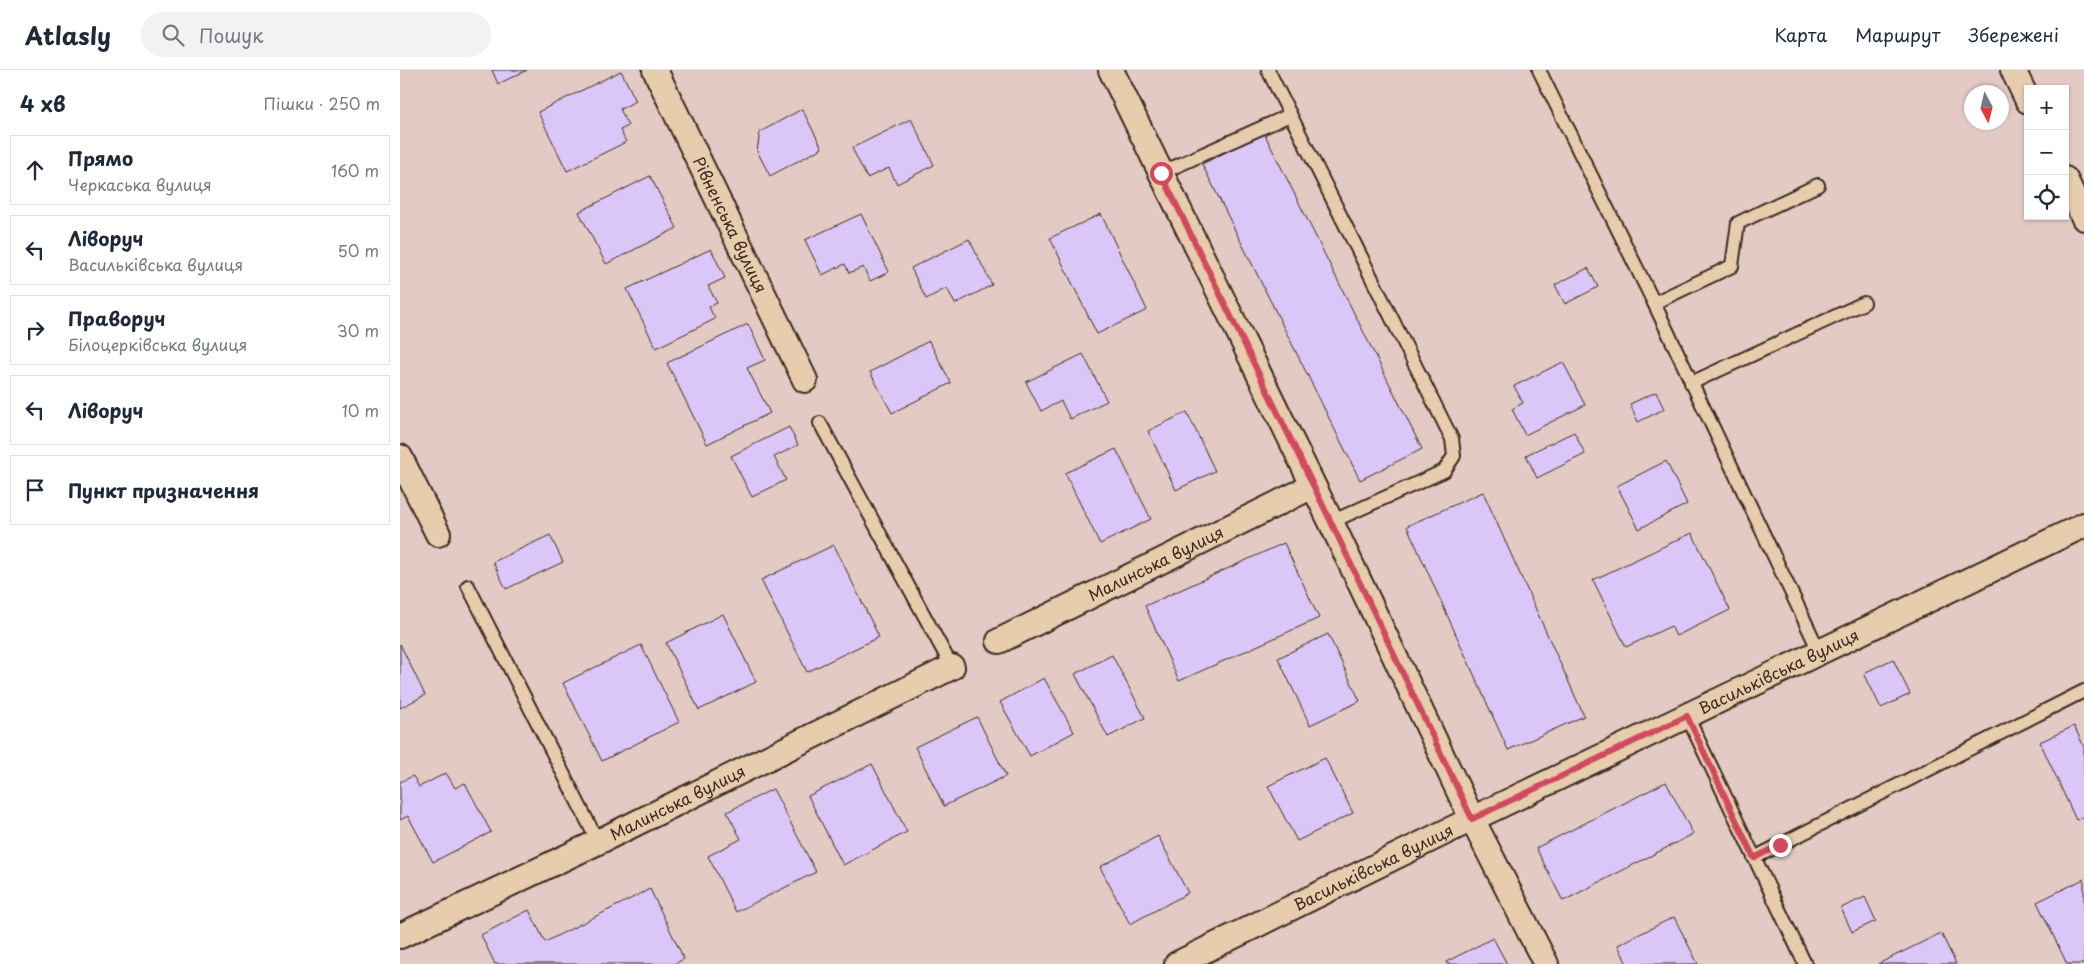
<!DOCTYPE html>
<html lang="uk">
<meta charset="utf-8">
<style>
body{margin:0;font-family:"Playpen Sans",sans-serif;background:#f2f2f3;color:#1f2937}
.controls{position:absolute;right:15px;top:15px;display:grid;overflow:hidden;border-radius:0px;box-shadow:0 1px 4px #0004}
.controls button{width:45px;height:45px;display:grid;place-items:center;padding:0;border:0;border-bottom:1px solid #e0e1e3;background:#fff;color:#1f2937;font:25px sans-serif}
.compass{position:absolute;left:1564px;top:15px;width:45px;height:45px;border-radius:50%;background:#fff;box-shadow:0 1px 4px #0004;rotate:173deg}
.stop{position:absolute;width:15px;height:15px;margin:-11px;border:4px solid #d1495b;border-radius:50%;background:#fff}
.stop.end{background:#d1495b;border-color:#fff;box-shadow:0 1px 5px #0008}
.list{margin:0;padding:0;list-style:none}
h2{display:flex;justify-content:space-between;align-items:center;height:65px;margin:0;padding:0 20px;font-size:21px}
h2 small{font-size:16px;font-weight:400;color:#747a83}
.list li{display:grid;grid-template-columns:32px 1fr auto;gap:15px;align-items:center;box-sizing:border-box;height:70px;margin:0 10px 10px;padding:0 10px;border:1px solid #e0e1e3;border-radius:0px}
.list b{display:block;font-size:19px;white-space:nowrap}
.list p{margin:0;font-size:16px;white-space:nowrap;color:#747a83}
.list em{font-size:16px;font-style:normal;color:#747a83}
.icon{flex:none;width:28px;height:28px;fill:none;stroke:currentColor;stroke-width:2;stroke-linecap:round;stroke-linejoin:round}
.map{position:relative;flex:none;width:1684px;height:894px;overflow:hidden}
header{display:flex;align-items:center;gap:30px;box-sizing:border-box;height:70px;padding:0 25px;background:#fff;border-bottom:1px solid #e0e1e3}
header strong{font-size:24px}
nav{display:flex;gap:28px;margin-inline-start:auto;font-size:18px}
.search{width:350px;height:45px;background:#f2f2f3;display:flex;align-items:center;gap:12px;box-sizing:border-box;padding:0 18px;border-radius:28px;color:#747a83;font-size:19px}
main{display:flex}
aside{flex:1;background:#fff}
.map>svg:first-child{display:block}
.building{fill:#dac7f8;stroke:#3b2a1e}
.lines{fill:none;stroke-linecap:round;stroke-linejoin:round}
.service-casing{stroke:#3b2a1e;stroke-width:16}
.minor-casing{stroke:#3b2a1e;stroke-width:28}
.service{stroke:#e7ccae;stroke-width:12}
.minor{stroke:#e7ccae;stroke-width:24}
.route{stroke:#d1495b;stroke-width:6}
.labels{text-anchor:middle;stroke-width:4.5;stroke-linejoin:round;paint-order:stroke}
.street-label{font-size:16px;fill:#3b2a1e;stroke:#e7ccae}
</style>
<header>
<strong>Atlasly</strong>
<div class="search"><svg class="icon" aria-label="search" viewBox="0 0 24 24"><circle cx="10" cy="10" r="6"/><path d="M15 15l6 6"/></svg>Пошук</div>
<nav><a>Карта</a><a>Маршрут</a><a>Збережені</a></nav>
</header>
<main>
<aside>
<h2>4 хв<small>Пішки · 250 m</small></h2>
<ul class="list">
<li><svg class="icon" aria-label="ahead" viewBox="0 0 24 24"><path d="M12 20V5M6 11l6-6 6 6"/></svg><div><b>Прямо</b><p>Черкаська вулиця</p></div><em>160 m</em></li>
<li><svg class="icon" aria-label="left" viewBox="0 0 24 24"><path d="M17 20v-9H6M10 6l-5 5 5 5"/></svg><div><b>Ліворуч</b><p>Васильківська вулиця</p></div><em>50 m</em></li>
<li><svg class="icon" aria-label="right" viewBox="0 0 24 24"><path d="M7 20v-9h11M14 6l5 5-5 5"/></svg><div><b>Праворуч</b><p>Білоцерківська вулиця</p></div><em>30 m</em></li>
<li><svg class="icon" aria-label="left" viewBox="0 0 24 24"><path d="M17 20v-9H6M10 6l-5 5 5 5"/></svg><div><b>Ліворуч</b></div><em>10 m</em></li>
<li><svg class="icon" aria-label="arrive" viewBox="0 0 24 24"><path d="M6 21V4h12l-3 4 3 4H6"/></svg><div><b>Пункт призначення</b></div></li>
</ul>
</aside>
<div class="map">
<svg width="1684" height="894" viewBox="0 0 1684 894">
<rect width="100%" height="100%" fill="#e3cac4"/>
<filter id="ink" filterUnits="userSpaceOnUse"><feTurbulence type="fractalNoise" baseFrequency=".02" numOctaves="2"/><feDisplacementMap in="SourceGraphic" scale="10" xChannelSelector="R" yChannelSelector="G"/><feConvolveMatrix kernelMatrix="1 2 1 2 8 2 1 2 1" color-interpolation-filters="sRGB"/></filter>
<g filter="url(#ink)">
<!-- building -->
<g class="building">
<polygon points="92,0 127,0 98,14"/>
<polygon points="221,1 236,31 220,39 228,56 220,60 226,72 167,101 138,42"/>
<polygon points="402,39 422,78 370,106 357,81 360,62"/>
<polygon points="511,49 534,95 497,114 489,98 467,108 452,78"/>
<polygon points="864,63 1022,379 960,410 802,94"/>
<polygon points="250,106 277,158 206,194 179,142"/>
<polygon points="461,144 489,202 470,211 463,197 449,203 445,194 422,205 405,170"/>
<polygon points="701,144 747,240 697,264 650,168"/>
<polygon points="569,169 592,215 555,234 547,218 526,229 511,198"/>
<polygon points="311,179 325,208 308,216 317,233 309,237 315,249 256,278 227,219"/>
<polygon points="1188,198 1198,217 1165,234 1155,215"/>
<polygon points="348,254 365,290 347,298 370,343 307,374 267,293"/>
<polygon points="529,271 551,313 492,343 470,302"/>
<polygon points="683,284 707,331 670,349 661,331 641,341 626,312"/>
<polygon points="1163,292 1185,335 1125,365 1112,339 1123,333 1114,316"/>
<polygon points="1256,322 1264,339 1238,352 1230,334"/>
<polygon points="787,342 815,401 776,420 748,361"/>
<polygon points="389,357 398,375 374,387 386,410 352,427 331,386"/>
<polygon points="1174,362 1185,384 1137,408 1126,385"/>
<polygon points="716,379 751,449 700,474 665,403"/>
<polygon points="1266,391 1287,434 1239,459 1217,416"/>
<polygon points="1083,422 1184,646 1108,680 1007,456"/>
<polygon points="1292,463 1330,540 1276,566 1271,556 1226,577 1193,510"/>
<polygon points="150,465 163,492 106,519 93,492"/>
<polygon points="884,473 919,548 779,611 745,536"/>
<polygon points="434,475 479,567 407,602 361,510"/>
<polygon points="323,544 356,612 299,640 266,573"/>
<polygon points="928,564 960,631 910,655 878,588"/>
<polygon points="0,574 25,625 0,638"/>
<polygon points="241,575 279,652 202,691 163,613"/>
<polygon points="712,585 745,648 708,667 675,604"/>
<polygon points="1493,589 1510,624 1481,638 1464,603"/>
<polygon points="644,608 674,662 630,686 600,632"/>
<polygon points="577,647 606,706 544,736 515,677"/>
<polygon points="1674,656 1684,677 1684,746 1676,750 1640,672"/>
<polygon points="925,688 953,743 897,771 868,716"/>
<polygon points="472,694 507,762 443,795 408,726"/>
<polygon points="46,703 55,718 65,713 91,762 33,792 8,746 0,750 0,712 13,706 19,717"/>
<polygon points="1266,712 1293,764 1163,831 1136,778"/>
<polygon points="373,719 416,802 336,842 308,786 341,769 327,742"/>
<polygon points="758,766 788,823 730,854 700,797"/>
<polygon points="1684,809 1684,894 1667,894 1637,832"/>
<polygon points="250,819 284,889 274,894 95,894 81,865 129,840 145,872"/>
<polygon points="1465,827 1476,851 1452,862 1441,838"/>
<polygon points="1274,847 1298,894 1227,894 1218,875"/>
<polygon points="1541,863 1556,894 1478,894"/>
<polygon points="1093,868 1107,894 1047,894 1046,892"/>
</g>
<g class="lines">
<defs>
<g id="service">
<polyline points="868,0 1052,369 1054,386 1044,401 931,452"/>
<polyline points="1139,0 1254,233"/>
<polyline points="761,103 890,45"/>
<polyline points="1418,115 1338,153 1332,196 1254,233 1419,581"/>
<polyline points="1291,313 1464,233"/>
<polyline points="420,353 552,597"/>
<polyline points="68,516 198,772"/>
<polyline points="1287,646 1405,894"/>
<polyline points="1354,788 1684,621"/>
</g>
<g id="minor">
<path id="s1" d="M255,0L405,310"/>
<polyline points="711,0 931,452 1072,749 1146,894"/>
<polyline points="1613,0 1628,31"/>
<polyline points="1665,109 1684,148"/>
<polyline points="0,387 38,464"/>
<path id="s2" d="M599,571L913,416"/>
<path id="s3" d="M0,866L198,772L552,597"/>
<path id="s4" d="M777,894L1072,749L1684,455"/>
</g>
</defs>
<!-- service casing -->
<use href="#service" class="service-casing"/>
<!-- minor casing -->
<use href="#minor" class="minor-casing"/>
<!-- service -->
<use href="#service" class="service"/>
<!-- minor -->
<use href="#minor" class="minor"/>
</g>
</g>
<g class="lines" filter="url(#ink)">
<!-- route -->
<polyline class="route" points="761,103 931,452 1072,749 1287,646 1354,788 1380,775"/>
</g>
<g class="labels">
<!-- street labels -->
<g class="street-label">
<text dy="6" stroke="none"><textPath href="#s1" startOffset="172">Рівненська вулиця</textPath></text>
<text dy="6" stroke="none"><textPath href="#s2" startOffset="175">Малинська вулиця</textPath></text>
<text dy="6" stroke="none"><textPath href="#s4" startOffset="669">Васильківська вулиця</textPath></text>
<text dy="6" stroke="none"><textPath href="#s3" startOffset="308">Малинська вулиця</textPath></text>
<text dy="6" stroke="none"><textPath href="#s4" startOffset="219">Васильківська вулиця</textPath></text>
</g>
</g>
</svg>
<div class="controls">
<button>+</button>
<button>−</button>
<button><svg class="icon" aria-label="locate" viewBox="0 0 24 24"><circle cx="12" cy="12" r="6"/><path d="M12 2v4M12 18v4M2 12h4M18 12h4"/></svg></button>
</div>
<svg class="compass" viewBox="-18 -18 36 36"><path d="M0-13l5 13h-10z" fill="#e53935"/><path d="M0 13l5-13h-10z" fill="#747a83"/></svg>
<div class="stop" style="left:761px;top:103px"></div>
<div class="stop end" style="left:1380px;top:775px"></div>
</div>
</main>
